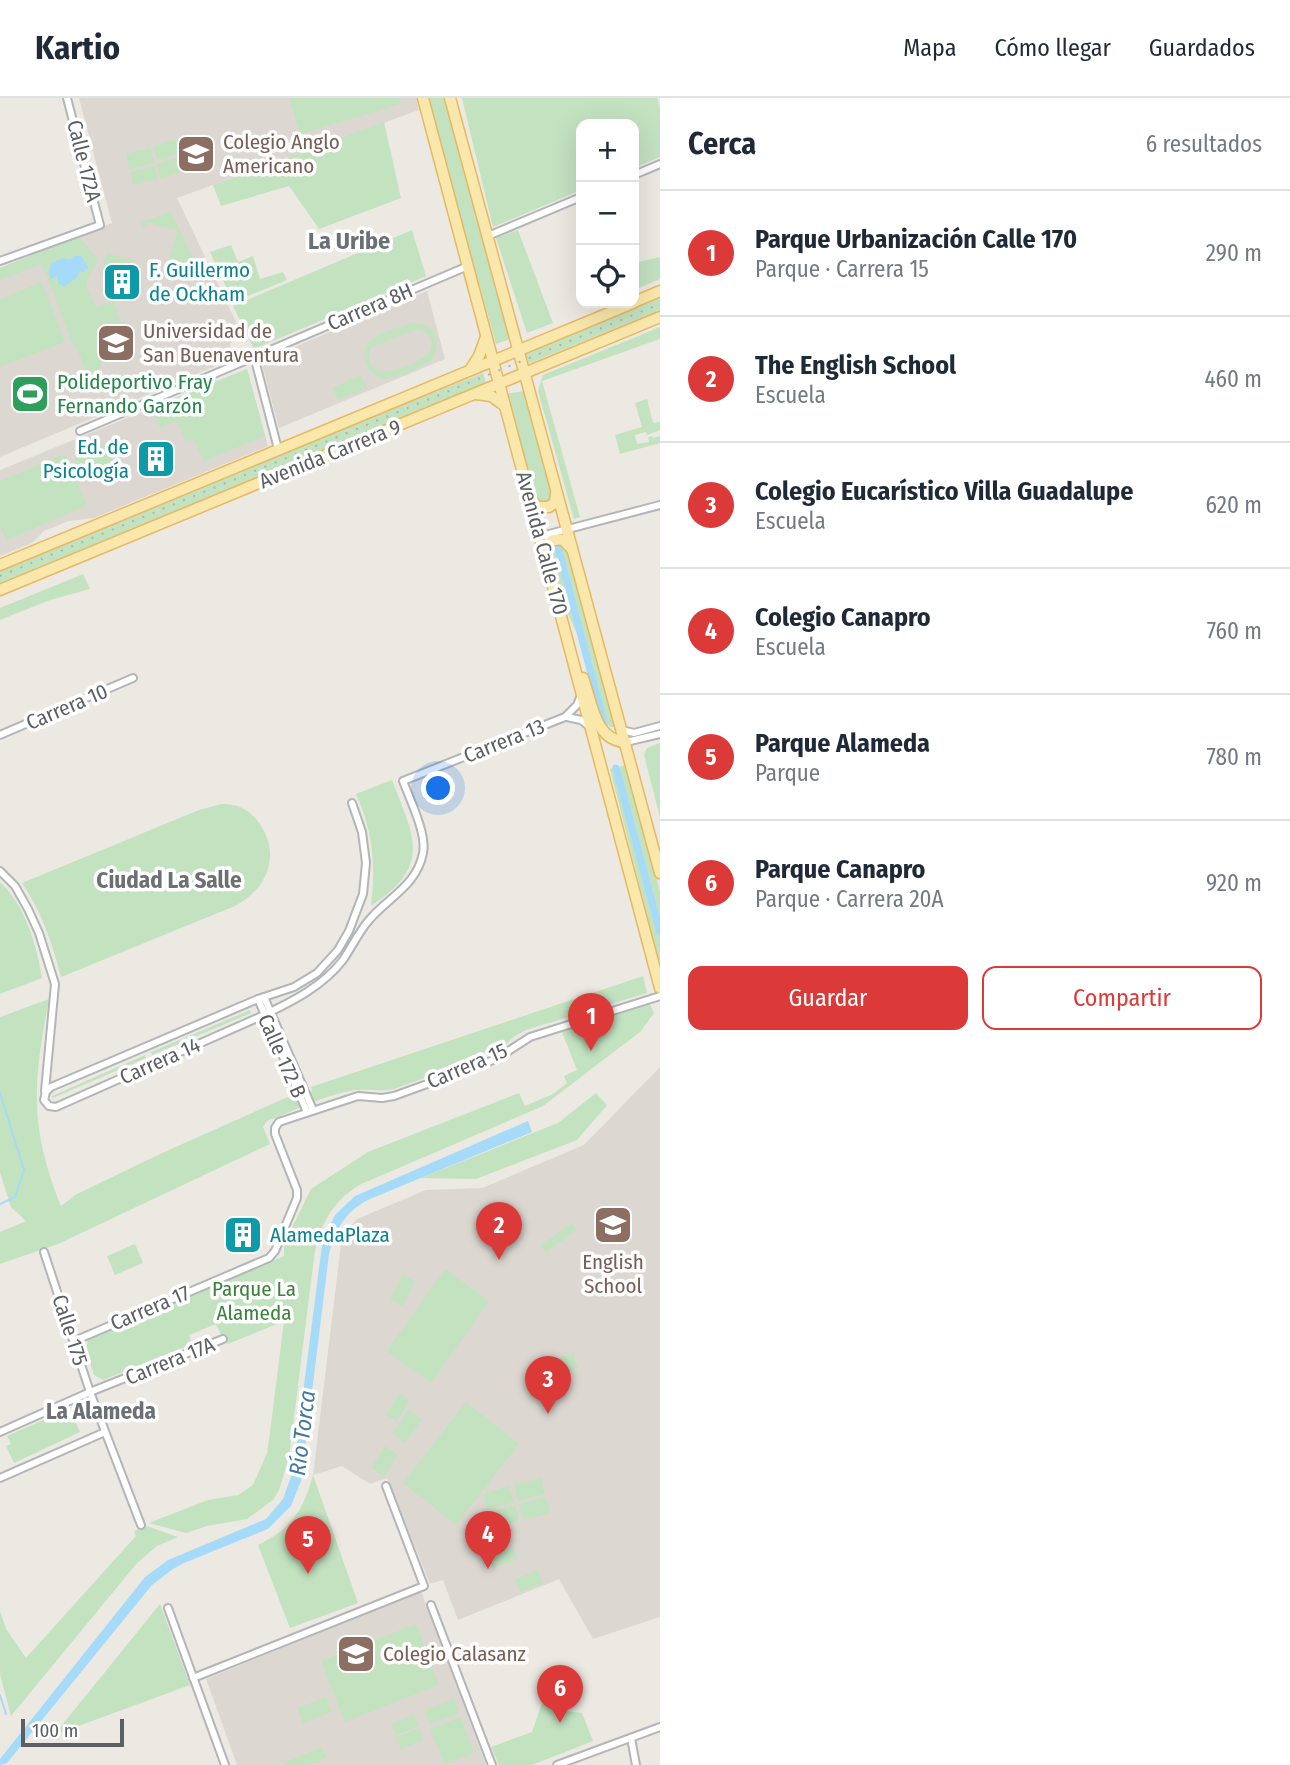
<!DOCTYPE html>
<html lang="es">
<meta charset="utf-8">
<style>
body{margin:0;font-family:"Fira Sans Condensed",sans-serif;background:#f6f6f7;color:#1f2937}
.controls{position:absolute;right:21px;top:21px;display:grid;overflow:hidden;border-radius:14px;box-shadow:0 7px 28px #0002}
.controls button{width:63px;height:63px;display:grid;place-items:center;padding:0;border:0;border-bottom:2px solid #e0e1e3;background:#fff;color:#1f2937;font:35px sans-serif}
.scale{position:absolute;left:21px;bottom:18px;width:103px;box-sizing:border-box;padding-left:7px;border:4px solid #5b5e62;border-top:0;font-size:19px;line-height:24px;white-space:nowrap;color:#5b5e62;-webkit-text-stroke:5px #fff;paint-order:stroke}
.you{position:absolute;left:439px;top:691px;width:24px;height:24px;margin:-18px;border:5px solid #fff;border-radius:50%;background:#1a73e8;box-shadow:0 0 0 10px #1a73e833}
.badge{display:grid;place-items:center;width:46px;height:46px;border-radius:50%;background:#dc3a39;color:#fff;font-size:23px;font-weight:700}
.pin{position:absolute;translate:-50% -58px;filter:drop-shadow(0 2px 4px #0008)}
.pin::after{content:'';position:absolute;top:37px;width:24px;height:21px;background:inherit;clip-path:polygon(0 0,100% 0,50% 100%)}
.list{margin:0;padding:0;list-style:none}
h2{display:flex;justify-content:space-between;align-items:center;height:91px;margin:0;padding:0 28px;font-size:30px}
h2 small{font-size:23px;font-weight:400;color:#747a83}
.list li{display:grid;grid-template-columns:46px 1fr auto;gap:21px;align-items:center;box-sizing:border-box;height:126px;padding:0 28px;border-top:2px solid #e0e1e3}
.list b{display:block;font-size:26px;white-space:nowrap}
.list p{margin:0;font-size:23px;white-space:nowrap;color:#747a83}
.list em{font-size:23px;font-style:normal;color:#747a83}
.actions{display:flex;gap:14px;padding:21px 28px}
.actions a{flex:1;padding:16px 0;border:2px solid #dc3a39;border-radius:14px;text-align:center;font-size:24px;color:#dc3a39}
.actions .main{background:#dc3a39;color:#fff}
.icon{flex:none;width:38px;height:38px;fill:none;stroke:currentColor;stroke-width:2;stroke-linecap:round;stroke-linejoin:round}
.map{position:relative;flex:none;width:660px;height:1667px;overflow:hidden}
header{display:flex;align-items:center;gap:42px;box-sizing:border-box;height:98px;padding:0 35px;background:#fff;border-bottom:2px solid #e0e1e3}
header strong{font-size:33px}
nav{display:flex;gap:38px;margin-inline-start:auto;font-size:24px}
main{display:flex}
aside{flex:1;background:#fff}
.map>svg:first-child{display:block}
.education{fill:#dcd8d1}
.green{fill:#c3e2c0;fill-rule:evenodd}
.water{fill:#a6daf9}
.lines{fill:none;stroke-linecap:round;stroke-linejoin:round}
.stream{stroke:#a6daf9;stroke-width:2}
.canal{stroke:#a6daf9;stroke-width:7}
.street-casing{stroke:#b3b5b9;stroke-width:10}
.primary-casing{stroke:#e7b861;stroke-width:13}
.street{stroke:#fff;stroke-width:6}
.primary{stroke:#f9e7ab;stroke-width:10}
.rail{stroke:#b1b2b2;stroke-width:2;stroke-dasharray:2 9;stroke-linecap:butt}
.labels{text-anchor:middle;stroke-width:7;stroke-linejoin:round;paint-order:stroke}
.education-label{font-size:21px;fill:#785e54;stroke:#fff;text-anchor:start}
.street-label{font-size:21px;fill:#5b5e62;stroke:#fff}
.culture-label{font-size:21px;fill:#0d838f;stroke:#fff;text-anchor:start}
.leisure-label{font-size:21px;fill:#27864d;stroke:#fff;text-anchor:start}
.park-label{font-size:21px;fill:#3c813b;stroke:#fff}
.neighbourhood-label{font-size:23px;font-weight:bold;fill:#6c7074;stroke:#fff}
.water-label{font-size:23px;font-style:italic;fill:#4277a1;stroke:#fff}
.quarter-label{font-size:24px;font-weight:bold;fill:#6c7074;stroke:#fff}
</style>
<header>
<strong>Kartio</strong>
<nav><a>Mapa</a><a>Cómo llegar</a><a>Guardados</a></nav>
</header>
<main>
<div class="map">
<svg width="660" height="1667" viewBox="0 0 660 1667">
<rect width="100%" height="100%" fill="#ece9e2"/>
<!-- education -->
<g class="education">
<polygon points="79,0 416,0 419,12 177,100 237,226 225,264 0,359 0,170 112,125"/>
<polygon points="427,193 445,261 279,330 261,263"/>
<polygon points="247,271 268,348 94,420 69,423 44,433 32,445 0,458 0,372"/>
<polygon points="660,969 660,1519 593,1541 559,1481 458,1522 443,1482 430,1486 387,1380 370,1386 342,1368 313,1377 342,1138 357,1121 426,1092 482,1090 584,1047"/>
<polygon points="421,1493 486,1667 237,1667 206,1581"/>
</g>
<!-- green -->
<g class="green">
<polygon points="289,0 399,0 401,6 300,36"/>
<polygon points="427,0 447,0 510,241 496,246"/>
<polygon points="462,0 657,0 660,10 660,59 634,70 634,26 581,26 581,92 493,129"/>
<polygon points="384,24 401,100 319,131 289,88 221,108 213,87"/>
<polygon points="179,41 183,55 157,62 153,48"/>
<polygon points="150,50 154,65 129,71 126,56"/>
<polygon points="182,58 186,73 160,80 156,66"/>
<polygon points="155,68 158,81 133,87 130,74"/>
<polygon points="171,114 201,176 168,163 178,133 149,125 143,129 140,124"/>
<polygon points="412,132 426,178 254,251 233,208"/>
<polygon points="518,132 553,225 527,235 496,140"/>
<path d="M79,138L96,160L98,159L86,187L96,209L113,203L129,242L118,247L114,240L96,249L102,269L88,276L75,247H73L42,166L0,182V170ZM70,163L86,173L81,171L77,179L64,189L57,178H53Z"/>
<polygon points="231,147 238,164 253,158 260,181 283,174 287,182 233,204 210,154"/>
<polygon points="107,155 135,163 99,178"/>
<polygon points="660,159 660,181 634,192 634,165"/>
<polygon points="42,184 65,244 0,269 0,201"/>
<polygon points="660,198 660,212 530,265 527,264 525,255"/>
<path d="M411,225L426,227C439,236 439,247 433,261C422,269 400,279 386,281C369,282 358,255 370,243C379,234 399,230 411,225ZM418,231C430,235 436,245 428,256C416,265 380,283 371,266C368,260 369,255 372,249Z"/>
<polygon points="660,229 660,241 542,283 580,419 574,421 538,293 543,277"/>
<polygon points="247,271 265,338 204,363 193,341 186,344 177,323 160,330 150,310"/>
<polygon points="483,275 486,285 0,486 0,472 262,363"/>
<polygon points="361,277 367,290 338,302 332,290"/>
<polygon points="525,293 554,398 551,405 538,407 505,296"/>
<polygon points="647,301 653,325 660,324 660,332 647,337 646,334 635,337 637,346 649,344 648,339 652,338 653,340 660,338 660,345 620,356 615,337 642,329 635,305"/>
<polygon points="105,346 114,367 83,381 74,360"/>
<polygon points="65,356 87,408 6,442 0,428 0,383"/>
<polygon points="560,444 566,451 619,629 610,629 599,617 577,536 565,509 551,454 552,448"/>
<polygon points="83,476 90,491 50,502 0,522 0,510"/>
<polygon points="660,645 660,719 644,657 647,650"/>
<polygon points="626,667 660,793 660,868 610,671"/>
<path d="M392,682C414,740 433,767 371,808C376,768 373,733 356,696Z"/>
<path d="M222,706C239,706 250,712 259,725C282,757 267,791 235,808L61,879C52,845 42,814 22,785L199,712Z"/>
<path d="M0,784C26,809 36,846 42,880L0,896Z"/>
<path d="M643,878L647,895L526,932L515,938L498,953L394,991C380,994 365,990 350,993C322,998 294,1013 267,1023L263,1029L270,1046L58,1146L0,1166V1134L26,1123L11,1109L0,1074V919L49,901C43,934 36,969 37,1003C37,1038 48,1076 61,1108L75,1097L160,1056L290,998L304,1002L312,993L311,989Z"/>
<path d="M650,906L654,915L640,934L543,1008L359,1087C334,1103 322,1123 315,1152L289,1359L279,1392L273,1402L247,1421L207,1428L186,1435L149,1425L208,1402L238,1397L253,1387L267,1355L269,1342L284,1223L228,1246L224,1243L216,1226L189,1237L192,1246L103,1282L94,1277L86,1252L88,1241L284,1158V1146L311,1091L368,1054L519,995L525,1008L553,996L567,985L564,978L577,972L562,934Z"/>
<polygon points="250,912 251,915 152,957 151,954"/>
<polygon points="145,957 146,960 53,1000 52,998"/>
<polygon points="596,995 607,1007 577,1042 476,1081 421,1080 558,1025"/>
<polygon points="572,1125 577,1132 565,1140 561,1135 565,1141 546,1154 541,1147"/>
<polygon points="135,1146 143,1165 115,1177 107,1158"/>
<polygon points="445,1171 489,1203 431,1285 387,1253"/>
<polygon points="402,1177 415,1183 403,1208 390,1202"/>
<polygon points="573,1255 578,1270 550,1280 545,1266"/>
<polygon points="399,1295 410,1302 397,1323 386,1317"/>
<polygon points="466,1304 519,1346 456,1427 403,1385"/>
<polygon points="409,1311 422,1321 405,1345 392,1335"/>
<polygon points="66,1312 69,1320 73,1319 80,1334 14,1365 6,1348 11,1346 7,1338"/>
<polygon points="385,1348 398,1357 384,1379 371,1370"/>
<path d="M313,1377L358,1505L290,1530L258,1447C292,1430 303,1413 313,1377Z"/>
<polygon points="541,1380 545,1396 518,1403 514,1387"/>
<polygon points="509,1388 514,1404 487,1411 483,1396"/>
<polygon points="546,1399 550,1415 524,1422 519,1406"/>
<polygon points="515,1407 519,1423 493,1430 488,1414"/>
<polygon points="147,1428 178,1439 157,1448 137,1465 11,1618 0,1576 0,1513 6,1531 26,1560 136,1438 134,1433"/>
<polygon points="513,1449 518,1461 493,1470 488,1458"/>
<polygon points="538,1472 543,1486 520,1494 515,1481"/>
<polygon points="160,1506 190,1587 54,1637"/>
<polygon points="416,1526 439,1587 345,1624 321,1563"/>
<polygon points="550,1582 565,1613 582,1615 593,1643 532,1667 499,1667 491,1649 532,1634"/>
<polygon points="326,1599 332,1614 303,1625 297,1610"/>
<polygon points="454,1601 459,1615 430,1626 425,1612"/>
<polygon points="414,1617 419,1628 396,1637 391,1626"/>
<polygon points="461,1619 474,1655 444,1666 430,1631"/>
<polygon points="419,1630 424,1642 401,1651 396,1639"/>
<polygon points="322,1649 326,1660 309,1667 285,1667 284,1665"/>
</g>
<!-- water -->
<g class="water">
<polygon points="74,158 81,158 88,169 83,175 81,172 77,179 64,189 58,185 57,178 51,181 49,177 51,165 64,160 70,162"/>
<path d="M528,1023L532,1034L370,1101C345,1113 336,1131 329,1156L301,1383L291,1408L268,1431L184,1465L173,1471L152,1487L7,1665L0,1667V1661L145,1479L168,1462L266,1421L283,1401L293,1373L321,1155L324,1140L335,1117L355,1098Z"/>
</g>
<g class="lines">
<!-- stream -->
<g class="stream">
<polyline points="0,995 24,1072 15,1099 0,1106"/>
<polyline points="0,1597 6,1616"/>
</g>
<!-- canal -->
<g class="canal">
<polyline points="557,446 604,625"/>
<polyline points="616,670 660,834"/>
</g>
<defs>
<g id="street">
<polyline points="634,77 660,66"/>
<polyline points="488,138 581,99"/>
<polyline points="0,163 100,127 67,0"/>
<polyline points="254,258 278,351"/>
<polyline points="80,333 468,168"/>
<polyline points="541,442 549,436 660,407"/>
<polyline points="567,619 581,622 589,628"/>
<polyline points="622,632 634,635 660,628"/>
<polyline points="0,637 133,580"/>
<polyline points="626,644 660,636"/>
<path d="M352,705L362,734L366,765L363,796L349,833L338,852L317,875L294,889L258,901L51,989L46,994L44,1002L49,1008L56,1009L264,917C293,903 323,888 343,862C352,849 359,833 370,821C389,799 417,787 423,755C427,736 410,702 403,683L565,619L577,607L581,597"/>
<polyline points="0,773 15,788 28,811 39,835 55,886 45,993"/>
<polyline points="264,899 313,1012"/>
<polyline points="258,901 307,1014"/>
<polyline points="44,1154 90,1294 141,1427"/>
<polyline points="74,1243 269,1160 275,1153 297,1100 297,1092 275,1036 275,1030 279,1024 358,998 382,1000 394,998 496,961 530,939 660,898"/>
<polyline points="0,1334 90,1294 223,1241"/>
<polyline points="0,1380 105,1334"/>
<polyline points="431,1507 492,1667"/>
<polyline points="168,1510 225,1667"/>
<polyline points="193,1580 424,1488 386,1388"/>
<polyline points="631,1640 636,1667"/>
<polyline points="557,1667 660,1629"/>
</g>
<g id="primary">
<polyline points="423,0 660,890"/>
<polyline points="450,0 660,775"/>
<polyline points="634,204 660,193"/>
<polyline points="470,272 479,258 486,239"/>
<polyline points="476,296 491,298 505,308"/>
<polyline points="532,403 538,409 549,409 555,404 556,395"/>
<path d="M545,456C545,445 552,440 563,442L572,451"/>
<polyline points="0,467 633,205"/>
<polyline points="0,492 660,219"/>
<path d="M583,580C592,603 594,643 626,644"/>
</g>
</defs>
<!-- street casing -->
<use href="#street" class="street-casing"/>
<!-- primary casing -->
<use href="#primary" class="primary-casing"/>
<!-- street -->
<use href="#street" class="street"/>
<!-- primary -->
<use href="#primary" class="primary"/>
<!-- rail -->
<polyline class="rail" points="0,478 660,206"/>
</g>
<!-- icons -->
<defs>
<symbol id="school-square" viewBox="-11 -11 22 22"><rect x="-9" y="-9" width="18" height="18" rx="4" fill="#8d6e63" stroke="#fff"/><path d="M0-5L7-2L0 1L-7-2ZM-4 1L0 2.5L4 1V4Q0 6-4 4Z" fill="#fff"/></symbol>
<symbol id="building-square" viewBox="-11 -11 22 22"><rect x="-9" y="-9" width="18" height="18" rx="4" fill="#0f9aa8" stroke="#fff"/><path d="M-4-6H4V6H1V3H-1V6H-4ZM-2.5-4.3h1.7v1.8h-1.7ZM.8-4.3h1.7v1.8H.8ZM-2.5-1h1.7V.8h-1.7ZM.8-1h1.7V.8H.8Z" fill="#fff"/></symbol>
<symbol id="university-square" viewBox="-11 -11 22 22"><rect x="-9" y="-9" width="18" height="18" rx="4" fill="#8d6e63" stroke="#fff"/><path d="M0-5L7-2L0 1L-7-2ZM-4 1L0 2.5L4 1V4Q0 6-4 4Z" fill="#fff"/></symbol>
<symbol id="stadium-square" viewBox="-11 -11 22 22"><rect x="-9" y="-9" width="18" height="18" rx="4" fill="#2e9e5b" stroke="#fff"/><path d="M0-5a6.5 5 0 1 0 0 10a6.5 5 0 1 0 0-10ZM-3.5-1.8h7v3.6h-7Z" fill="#fff"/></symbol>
</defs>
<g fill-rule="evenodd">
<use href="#school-square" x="174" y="34" width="44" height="44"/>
<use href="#building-square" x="100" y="162" width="44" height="44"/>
<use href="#university-square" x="94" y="223" width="44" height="44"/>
<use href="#stadium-square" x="8" y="274" width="44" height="44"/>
<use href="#building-square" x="134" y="339" width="44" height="44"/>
<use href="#school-square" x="591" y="1105" width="44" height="44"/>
<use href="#building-square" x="221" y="1115" width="44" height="44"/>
<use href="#school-square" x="334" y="1534" width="44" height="44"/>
</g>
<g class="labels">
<!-- education labels -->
<g class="education-label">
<text x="223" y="51">Colegio Anglo<tspan x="223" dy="24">Americano</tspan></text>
<text x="143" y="240">Universidad de<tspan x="143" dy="24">San Buenaventura</tspan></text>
<text x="613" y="1171" text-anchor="middle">English<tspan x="613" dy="24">School</tspan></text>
<text x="383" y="1563">Colegio Calasanz</text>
</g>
<!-- street labels -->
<g class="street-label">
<text transform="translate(84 63) rotate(76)" y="7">Calle 172A</text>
<text transform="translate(370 209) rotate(-23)" y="7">Carrera 8H</text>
<text transform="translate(330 356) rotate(-22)" y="7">Avenida Carrera 9</text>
<text transform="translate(542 445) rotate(75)" y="7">Avenida Calle 170</text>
<text transform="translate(67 609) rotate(-23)" y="7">Carrera 10</text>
<text transform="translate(504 643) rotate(-22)" y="7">Carrera 13</text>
<text transform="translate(282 958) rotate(66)" y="7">Calle 172 B</text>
<text transform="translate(160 963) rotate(-24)" y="7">Carrera 14</text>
<text transform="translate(467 968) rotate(-23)" y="7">Carrera 15</text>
<text transform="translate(150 1210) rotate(-23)" y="7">Carrera 17</text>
<text transform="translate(70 1232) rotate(72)" y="7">Calle 175</text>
<text transform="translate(170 1263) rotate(-22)" y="7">Carrera 17A</text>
</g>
<!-- culture labels -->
<g class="culture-label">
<text x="149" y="179">F. Guillermo<tspan x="149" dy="24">de Ockham</tspan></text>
<text x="129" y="356" text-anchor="end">Ed. de<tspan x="129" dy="24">Psicología</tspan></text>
<text x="270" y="1144">AlamedaPlaza</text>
</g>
<!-- leisure labels -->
<g class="leisure-label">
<text x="57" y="291">Polideportivo Fray<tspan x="57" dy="24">Fernando Garzón</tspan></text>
</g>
<!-- park labels -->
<g class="park-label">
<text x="254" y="1198">Parque La<tspan x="254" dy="24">Alameda</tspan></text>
</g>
<!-- neighbourhood labels -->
<g class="neighbourhood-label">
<text x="169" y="790">Ciudad La Salle</text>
<text x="101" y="1321">La Alameda</text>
</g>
<!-- water labels -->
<g class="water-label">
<text transform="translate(302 1335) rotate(-83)" y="8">Río Torca</text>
</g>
<!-- quarter labels -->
<g class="quarter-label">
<text x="349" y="151">La Uribe</text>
</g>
</g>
</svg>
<div class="controls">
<button>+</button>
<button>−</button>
<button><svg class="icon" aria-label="locate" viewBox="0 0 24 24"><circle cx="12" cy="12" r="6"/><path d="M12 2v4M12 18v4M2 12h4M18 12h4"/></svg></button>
</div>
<div class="scale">100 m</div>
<div class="you"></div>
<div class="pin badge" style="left:591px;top:953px">1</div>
<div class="pin badge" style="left:499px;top:1162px">2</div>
<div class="pin badge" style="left:548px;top:1316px">3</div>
<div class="pin badge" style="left:488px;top:1471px">4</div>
<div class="pin badge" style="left:308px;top:1476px">5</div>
<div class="pin badge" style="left:560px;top:1625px">6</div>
</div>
<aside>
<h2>Cerca<small>6 resultados</small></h2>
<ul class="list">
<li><span class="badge">1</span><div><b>Parque Urbanización Calle 170</b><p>Parque · Carrera 15</p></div><em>290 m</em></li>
<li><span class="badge">2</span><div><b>The English School</b><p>Escuela</p></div><em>460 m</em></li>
<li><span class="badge">3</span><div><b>Colegio Eucarístico Villa Guadalupe</b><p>Escuela</p></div><em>620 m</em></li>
<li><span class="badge">4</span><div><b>Colegio Canapro</b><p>Escuela</p></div><em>760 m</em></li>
<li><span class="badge">5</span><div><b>Parque Alameda</b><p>Parque</p></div><em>780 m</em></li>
<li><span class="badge">6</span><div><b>Parque Canapro</b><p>Parque · Carrera 20A</p></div><em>920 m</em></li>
</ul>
<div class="actions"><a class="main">Guardar</a><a>Compartir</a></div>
</aside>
</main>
